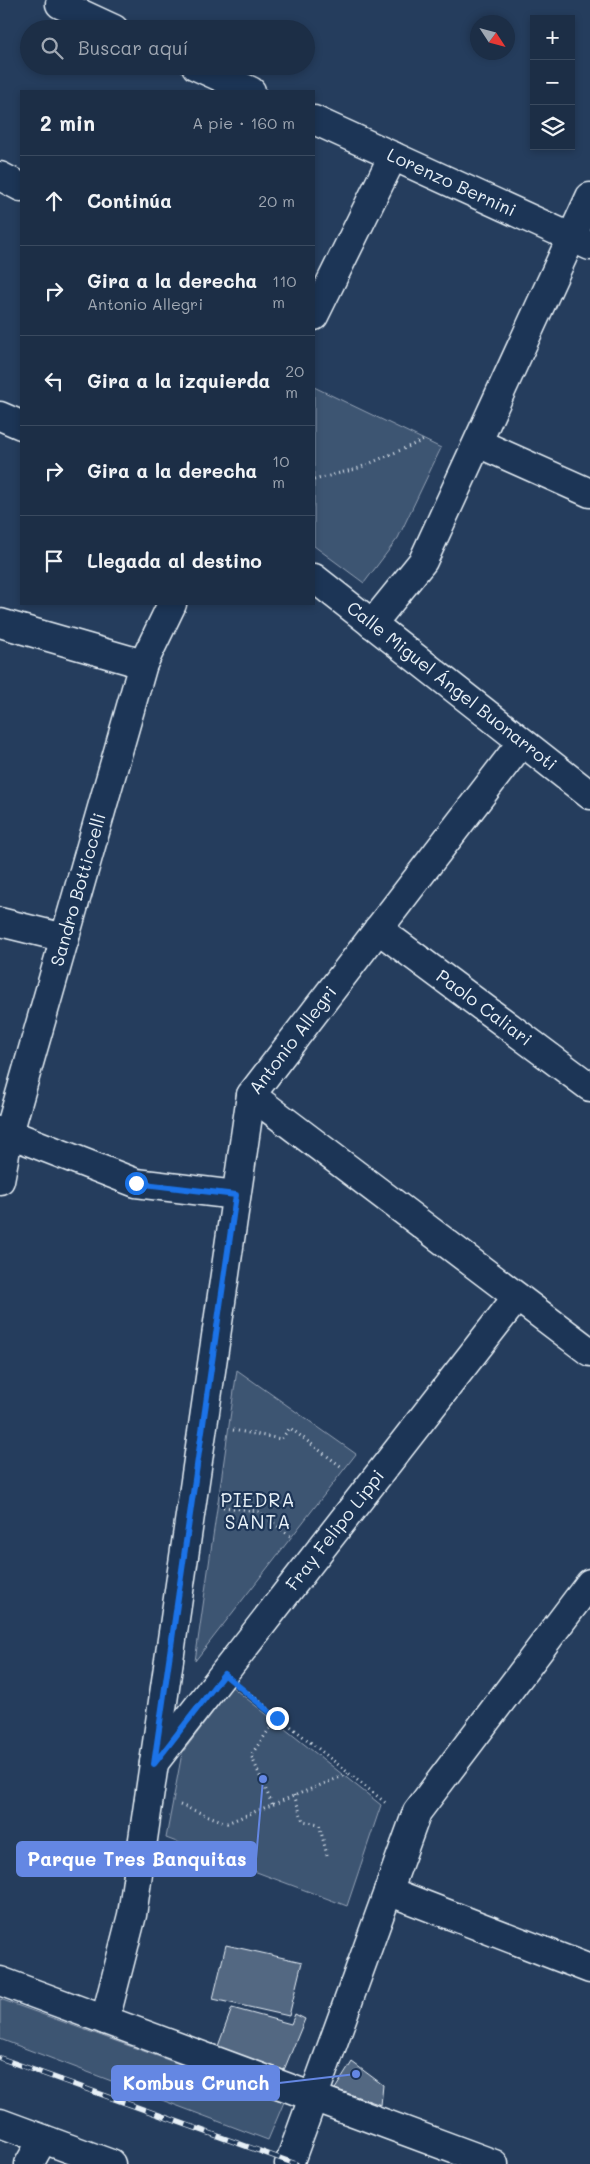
<!DOCTYPE html>
<html lang="es">
<meta charset="utf-8">
<style>
body{margin:0;font-family:Mali,sans-serif;background:#293a51;color:#f1f3f6}
.controls{position:absolute;right:15px;top:15px;display:grid;overflow:hidden;border-radius:0px;box-shadow:0 2px 8px #0003}
.controls button{width:45px;height:45px;display:grid;place-items:center;padding:0;border:0;border-bottom:1px solid #3a4a5f;background:#1c2e46;color:#f1f3f6;font:25px sans-serif}
.compass{position:absolute;left:470px;top:15px;width:45px;height:45px;border-radius:50%;background:#1c2e46;box-shadow:0 2px 8px #0003;rotate:126deg}
.stop{position:absolute;width:15px;height:15px;margin:-11px;border:4px solid #1a73e8;border-radius:50%;background:#fff}
.stop.end{background:#1a73e8;border-color:#fff;box-shadow:0 1px 5px #0008}
.list{margin:0;padding:0;list-style:none}
h2{display:flex;justify-content:space-between;align-items:center;height:65px;margin:0;padding:0 20px;font-size:21px}
h2 small{font-size:16px;font-weight:400;color:#a0a8b3}
.list li{display:grid;grid-template-columns:32px 1fr auto;gap:15px;align-items:center;box-sizing:border-box;height:90px;padding:0 20px;border-top:1px solid #3a4a5f}
.list b{display:block;font-size:19px;white-space:nowrap}
.list p{margin:0;font-size:16px;white-space:nowrap;color:#a0a8b3}
.list em{font-size:16px;font-style:normal;color:#a0a8b3}
.icon{flex:none;width:28px;height:28px;fill:none;stroke:currentColor;stroke-width:2;stroke-linecap:round;stroke-linejoin:round}
.map{position:relative;flex:none;width:590px;height:2164px;overflow:hidden}
.search{position:absolute;background:#1c2e46;box-shadow:0 2px 8px #0003;left:20px;top:20px;width:295px;height:55px;display:flex;align-items:center;gap:12px;box-sizing:border-box;padding:0 18px;border-radius:28px;color:#a0a8b3;font-size:19px}
.panel{position:absolute;background:#1c2e46;box-shadow:0 2px 8px #0003;left:20px;top:90px;width:295px;height:515px;border-radius:0px}
.map>svg:first-child{display:block}
.green{fill:#3e5472;stroke:#93a2b5}
.building{fill:#536782;stroke:#e8f1f8}
.lines{fill:none;stroke-linecap:round;stroke-linejoin:round}
.minor-casing{stroke:#e8f1f8;stroke-width:31}
.major-casing{stroke:#e8f1f8;stroke-width:31}
.path{stroke:#e8f1f8;stroke-width:3;stroke-dasharray:1 4;stroke-linecap:butt}
.minor{stroke:#1d3557;stroke-width:28}
.major{stroke:#1d3557;stroke-width:28}
.rail-casing{stroke:#e8f1f8;stroke-width:5.5}
.rail{stroke:#1d3557;stroke-width:4;stroke-dasharray:11;stroke-linecap:butt}
.route{stroke:#1a73e8;stroke-width:6}
.labels{text-anchor:middle;stroke-width:4.5;stroke-linejoin:round;paint-order:stroke}
.street-label{font-size:18px;fill:#e8f1f8;stroke:#1d3557}
.neighbourhood-label{font-size:19px;letter-spacing:1px;fill:#e8f1f8;stroke:#1d3557}
.leader{fill:none;stroke:#6487e3;stroke-width:2}
.callout-dot{fill:#6487e3;stroke:#1d3557;stroke-width:2}
.callout{fill:#6487e3;stroke:#6487e3;stroke-width:2}
.callout-label{font-size:19px;text-anchor:middle;font-weight:bold;fill:#fff}
</style>
<div class="map">
<svg width="590" height="2164" viewBox="0 0 590 2164">
<rect width="100%" height="100%" fill="#253d5d"/>
<filter id="ink" filterUnits="userSpaceOnUse"><feTurbulence type="fractalNoise" baseFrequency=".02" numOctaves="2"/><feDisplacementMap in="SourceGraphic" scale="10" xChannelSelector="R" yChannelSelector="G"/><feConvolveMatrix kernelMatrix="1 2 1 2 8 2 1 2 1" color-interpolation-filters="sRGB"/></filter>
<g filter="url(#ink)">
<!-- green -->
<g class="green">
<polygon points="314,387 441,448 398,538 364,583 314,546"/>
<polygon points="237,1370 356,1454 195,1661"/>
<polygon points="232,1687 381,1805 347,1906 166,1838 182,1753"/>
<polygon points="0,1999 284,2102 268,2140 0,2039"/>
</g>
<!-- building -->
<g class="building">
<polygon points="226,1945 302,1962 289,2016 213,1999"/>
<polygon points="232,2008 291,2024 295,2014 305,2019 284,2070 217,2049"/>
<polygon points="352,2062 383,2085 381,2105 335,2089"/>
</g>
<g class="lines">
<defs>
<g id="minor">
<polyline points="60,4 114,29"/>
<polyline points="196,66 251,91"/>
<path id="s1" d="M314,120L590,246"/>
<polyline points="0,176 21,187"/>
<polyline points="314,316 393,156"/>
<polyline points="0,416 21,425"/>
<polyline points="478,443 590,493"/>
<path id="s2" d="M314,578L590,795"/>
<polyline points="0,623 143,664"/>
<polyline points="372,624 423,561 590,197"/>
<polyline points="0,922 65,938"/>
<path id="s3" d="M378,929L590,1087"/>
<polyline points="251,1095 590,1352"/>
<polyline points="0,1130 136,1183 236,1195"/>
<path id="s4" d="M0,1180L9,1133L143,664L172,604"/>
<path id="s5" d="M154,1763L517,1297"/>
<polyline points="388,1891 590,1969"/>
<polyline points="0,1981 494,2164"/>
<path id="s6" d="M105,2020L132,1915L251,1095L522,742"/>
<polyline points="29,2164 43,2139"/>
<polyline points="289,2164 417,1812 590,1583"/>
</g>
<polyline id="major" points="0,2123 111,2164"/>
</defs>
<!-- minor casing -->
<use href="#minor" class="minor-casing"/>
<!-- major casing -->
<use href="#major" class="major-casing"/>
<!-- path -->
<g class="path">
<polyline points="314,480 359,468 424,440"/>
<polyline points="233,1430 281,1439 290,1428 343,1468"/>
<polyline points="223,1507 258,1511 290,1536"/>
<polyline points="248,1692 387,1804"/>
<polyline points="294,1795 303,1821 319,1824 327,1855"/>
<polyline points="272,1804 251,1755 278,1717"/>
<polyline points="180,1805 227,1823 348,1774"/>
</g>
<!-- minor -->
<use href="#minor" class="minor"/>
<!-- major -->
<use href="#major" class="major"/>
<defs>
<polyline id="rail" points="0,2058 296,2164"/>
</defs>
<!-- rail casing -->
<use href="#rail" class="rail-casing"/>
<!-- rail -->
<use href="#rail" class="rail"/>
</g>
</g>
<g class="lines" filter="url(#ink)">
<!-- route -->
<polyline class="route" points="136,1183 236,1195 154,1764 224,1674 277,1718"/>
</g>
<g class="labels">
<!-- street labels -->
<g class="street-label">
<text dy="6" stroke="none"><textPath href="#s1" startOffset="151">Lorenzo Bernini</textPath></text>
<text dy="6" stroke="none"><textPath href="#s2" startOffset="175">Calle Miguel Ángel Buonarroti</textPath></text>
<text dy="6" stroke="none"><textPath href="#s4" startOffset="301">Sandro Botticcelli</textPath></text>
<text dy="6" stroke="none"><textPath href="#s3" startOffset="132">Paolo Caliari</textPath></text>
<text dy="6" stroke="none"><textPath href="#s6" startOffset="1006">Antonio Allegri</textPath></text>
<text dy="6" stroke="none"><textPath href="#s5" startOffset="295">Fray Felipo Lippi</textPath></text>
</g>
<!-- neighbourhood labels -->
<g class="neighbourhood-label">
<text x="258" y="1507">PIEDRA<tspan x="258" dy="22">SANTA</tspan></text>
</g>
</g>
<!-- callouts -->
<path class="leader" d="M263 1779L256 1859M356 2074L279 2083"/>
<g class="callout-dot">
<circle cx="263" cy="1779" r="5"/>
<circle cx="356" cy="2074" r="5"/>
</g>
<g class="callout">
<rect x="17" y="1842" width="239" height="34" rx="5"/>
<rect x="112" y="2066" width="167" height="34" rx="5"/>
</g>
<g class="callout-label">
<text x="137" y="1866">Parque Tres Banquitas</text>
<text x="196" y="2090">Kombus Crunch</text>
</g>
</svg>
<div class="controls">
<button>+</button>
<button>−</button>
<button><svg class="icon" aria-label="layers" viewBox="0 0 24 24"><path d="M12 4l9 5-9 5-9-5zM3 14l9 5 9-5"/></svg></button>
</div>
<svg class="compass" viewBox="-18 -18 36 36"><path d="M0-13l5 13h-10z" fill="#e53935"/><path d="M0 13l5-13h-10z" fill="#a0a8b3"/></svg>
<div class="stop" style="left:136px;top:1183px"></div>
<div class="stop end" style="left:277px;top:1718px"></div>
<div class="search"><svg class="icon" aria-label="search" viewBox="0 0 24 24"><circle cx="10" cy="10" r="6"/><path d="M15 15l6 6"/></svg>Buscar aquí</div>
<section class="panel">
<h2>2 min<small>A pie · 160 m</small></h2>
<ul class="list">
<li><svg class="icon" aria-label="ahead" viewBox="0 0 24 24"><path d="M12 20V5M6 11l6-6 6 6"/></svg><div><b>Continúa</b></div><em>20 m</em></li>
<li><svg class="icon" aria-label="right" viewBox="0 0 24 24"><path d="M7 20v-9h11M14 6l5 5-5 5"/></svg><div><b>Gira a la derecha</b><p>Antonio Allegri</p></div><em>110 m</em></li>
<li><svg class="icon" aria-label="left" viewBox="0 0 24 24"><path d="M17 20v-9H6M10 6l-5 5 5 5"/></svg><div><b>Gira a la izquierda</b></div><em>20 m</em></li>
<li><svg class="icon" aria-label="right" viewBox="0 0 24 24"><path d="M7 20v-9h11M14 6l5 5-5 5"/></svg><div><b>Gira a la derecha</b></div><em>10 m</em></li>
<li><svg class="icon" aria-label="arrive" viewBox="0 0 24 24"><path d="M6 21V4h12l-3 4 3 4H6"/></svg><div><b>Llegada al destino</b></div></li>
</ul>
</section>
</div>
